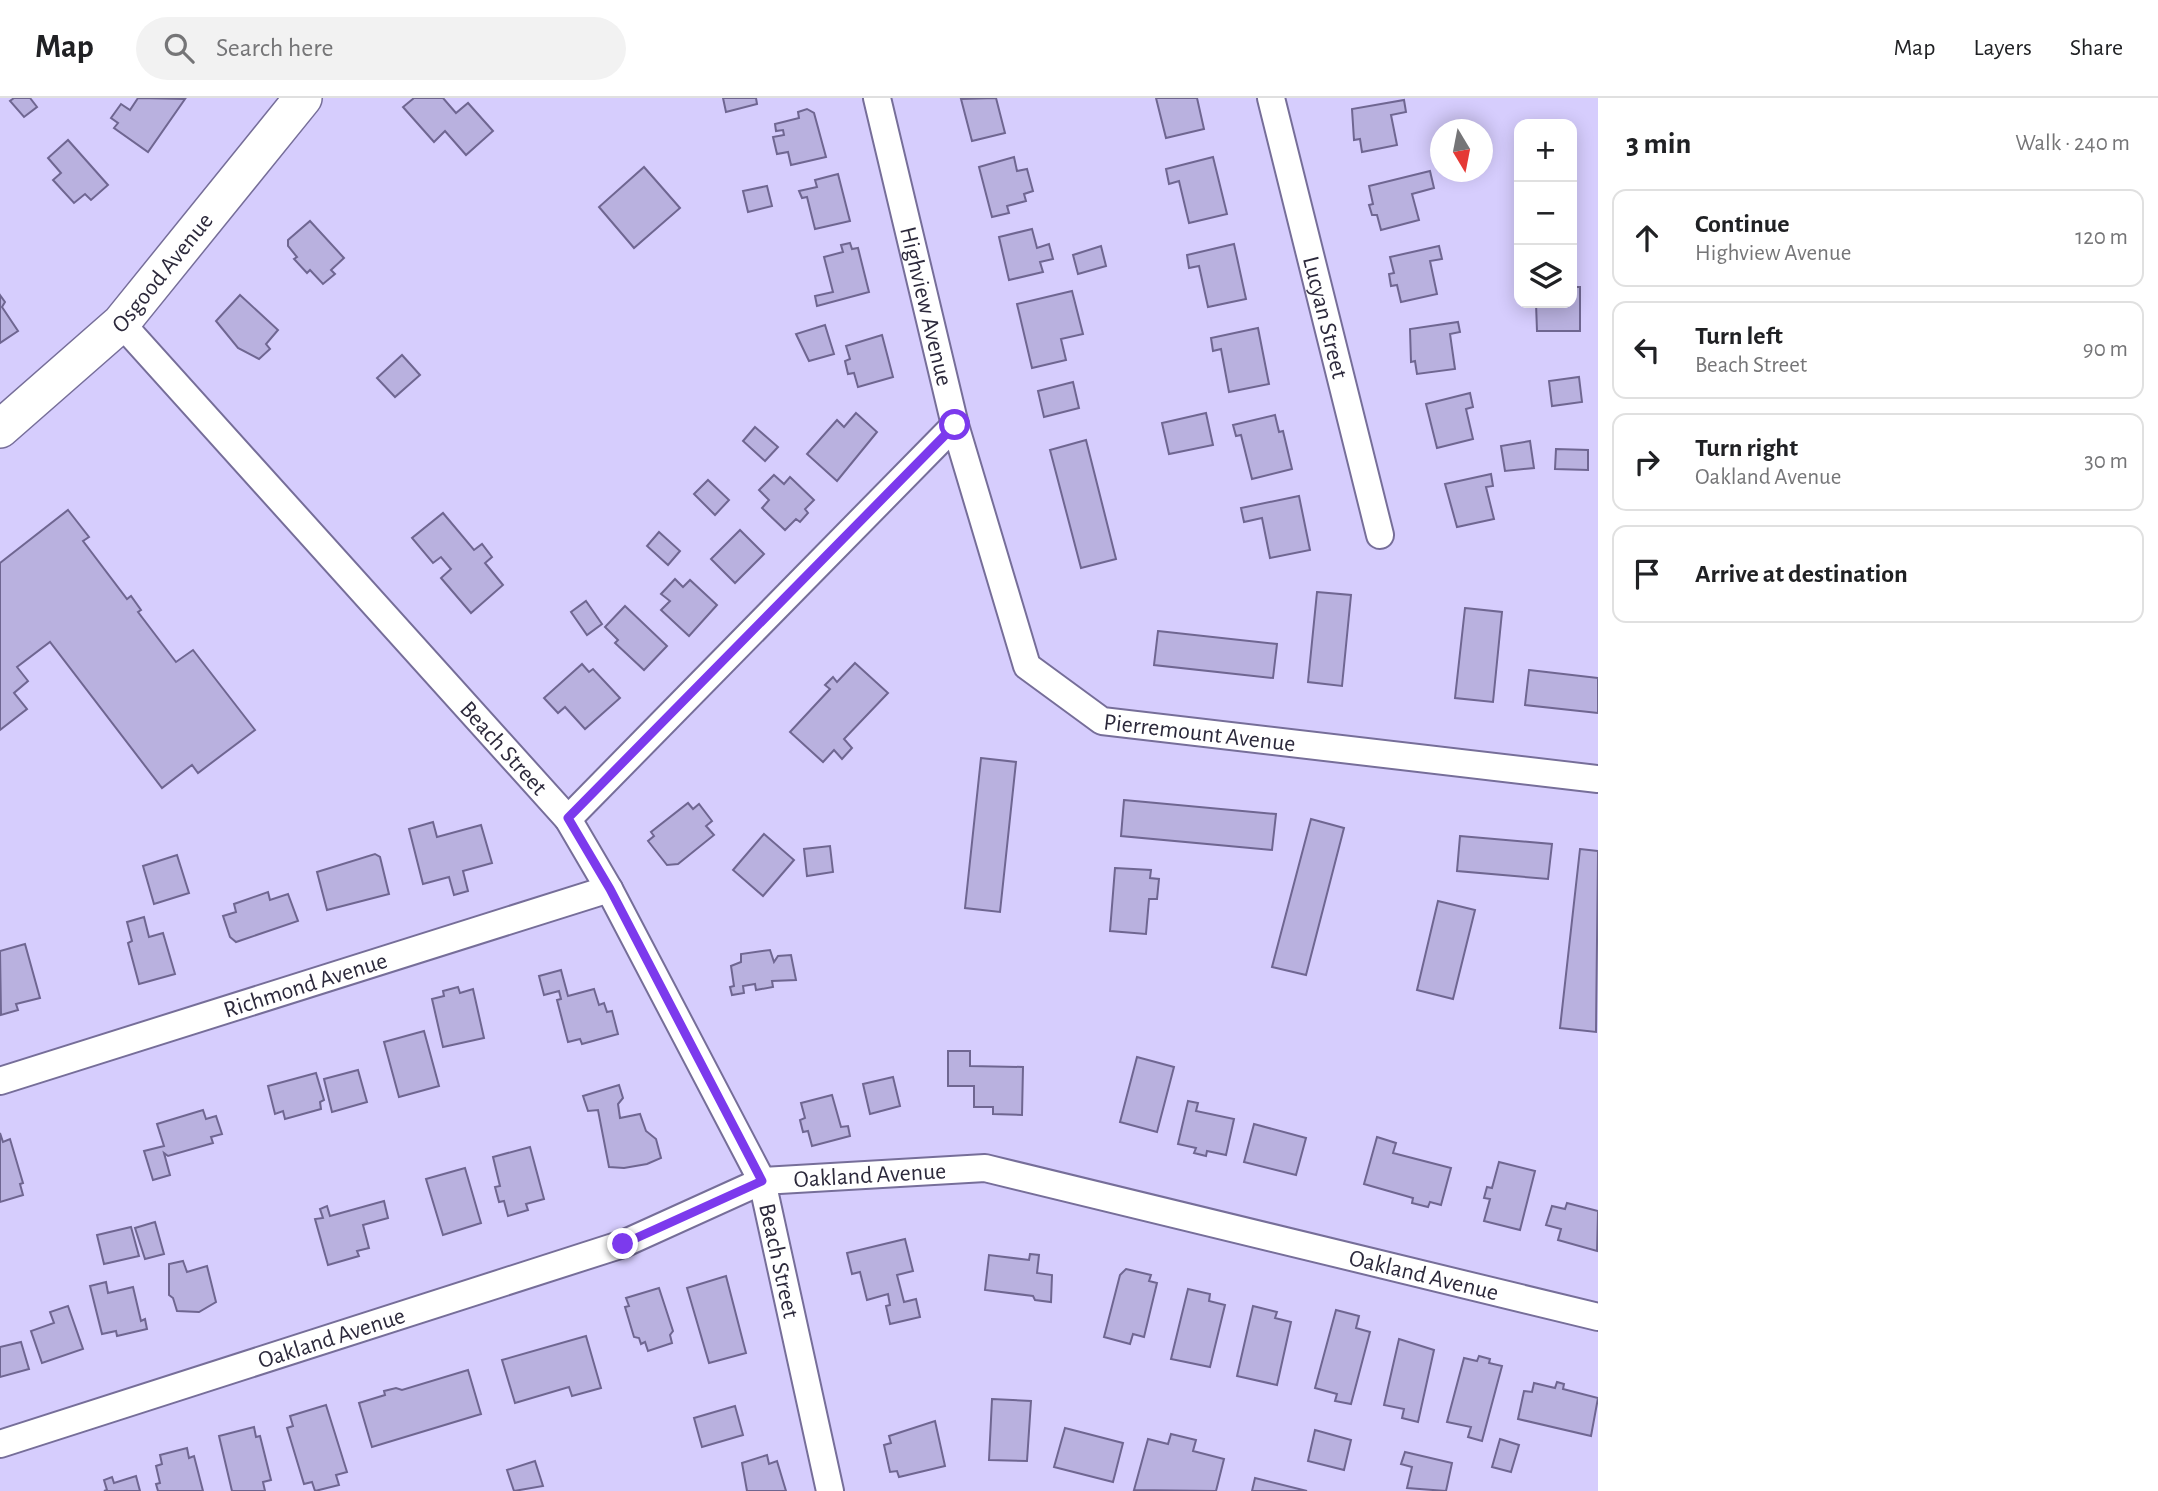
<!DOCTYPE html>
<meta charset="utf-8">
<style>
body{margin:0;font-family:"Alegreya Sans",sans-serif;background:#f2f2f2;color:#202124}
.controls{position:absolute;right:21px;top:21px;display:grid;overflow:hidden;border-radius:14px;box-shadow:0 4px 18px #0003}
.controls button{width:63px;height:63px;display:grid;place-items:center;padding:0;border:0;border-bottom:2px solid #e0e0e0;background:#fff;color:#202124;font:35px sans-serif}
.compass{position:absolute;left:1430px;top:21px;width:63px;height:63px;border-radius:50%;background:#fff;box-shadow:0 4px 18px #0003;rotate:170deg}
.stop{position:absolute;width:21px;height:21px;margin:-16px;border:5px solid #7c3aed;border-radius:50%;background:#fff}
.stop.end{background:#7c3aed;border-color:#fff;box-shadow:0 2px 7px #0008}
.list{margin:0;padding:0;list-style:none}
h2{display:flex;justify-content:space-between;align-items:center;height:91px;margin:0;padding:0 28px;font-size:30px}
h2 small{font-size:23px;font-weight:400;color:#757577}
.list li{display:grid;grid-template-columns:46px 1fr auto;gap:21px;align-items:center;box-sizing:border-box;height:98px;margin:0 14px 14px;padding:0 14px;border:2px solid #e0e0e0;border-radius:14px}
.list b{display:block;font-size:26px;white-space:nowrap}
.list p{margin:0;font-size:23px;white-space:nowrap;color:#757577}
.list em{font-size:23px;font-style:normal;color:#757577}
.icon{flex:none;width:38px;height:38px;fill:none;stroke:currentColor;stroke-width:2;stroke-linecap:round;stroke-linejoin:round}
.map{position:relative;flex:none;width:1598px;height:1393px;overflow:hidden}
header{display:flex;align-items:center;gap:42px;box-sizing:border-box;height:98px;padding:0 35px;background:#fff;border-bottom:2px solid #e0e0e0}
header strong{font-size:33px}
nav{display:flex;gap:38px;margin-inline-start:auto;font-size:24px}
.search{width:490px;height:63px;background:#f2f2f2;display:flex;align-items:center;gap:18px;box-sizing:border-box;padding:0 24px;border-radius:38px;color:#757577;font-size:26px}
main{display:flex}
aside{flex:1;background:#fff}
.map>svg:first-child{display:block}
.building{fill:#b9b1df;stroke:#6f6691;stroke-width:2}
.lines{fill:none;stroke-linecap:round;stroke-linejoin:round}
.street-casing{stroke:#766e99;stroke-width:30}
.secondary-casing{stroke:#766e99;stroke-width:40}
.street{stroke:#fff;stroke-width:26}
.secondary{stroke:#fff;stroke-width:37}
.route{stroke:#7c3aed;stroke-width:9}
.labels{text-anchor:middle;stroke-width:5;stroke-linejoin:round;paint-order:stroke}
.street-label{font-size:24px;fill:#2c293b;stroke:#e2defb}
</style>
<header>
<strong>Map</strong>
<div class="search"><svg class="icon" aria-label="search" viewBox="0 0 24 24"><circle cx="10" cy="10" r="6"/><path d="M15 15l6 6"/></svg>Search here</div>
<nav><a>Map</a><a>Layers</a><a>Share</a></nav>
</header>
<main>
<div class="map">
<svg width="1598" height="1393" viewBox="0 0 1598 1393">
<rect width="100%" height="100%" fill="#d6cdfd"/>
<!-- building -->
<g class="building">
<polygon points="14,0 30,0 37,9 24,19 10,3"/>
<polygon points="138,0 185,1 148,54 114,30 118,25 111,20 121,6 130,12"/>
<polygon points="414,0 443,0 456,15 468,5 493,33 466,57 445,33 434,44 403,9"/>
<polygon points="723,0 756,0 757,6 726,14"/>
<polygon points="996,0 1005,35 972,43 961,1"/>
<polygon points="1156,0 1197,0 1204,31 1166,40"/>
<polygon points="1404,2 1406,14 1391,17 1397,47 1362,54 1360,41 1354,42 1352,11"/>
<polygon points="807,11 814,15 826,59 791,67 788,54 777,56 773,39 784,37 783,32 776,33 775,26 799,20 798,14"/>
<polygon points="68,42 108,87 91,102 85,96 74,105 53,82 61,75 48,60"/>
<polygon points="1014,59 1017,73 1027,71 1033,93 1024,96 1026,103 1007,108 1009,115 992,119 979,69"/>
<polygon points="1213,59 1227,116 1189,125 1179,83 1169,86 1166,71"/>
<polygon points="644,69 680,110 634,150 599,109"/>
<polygon points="1430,73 1434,90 1412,96 1419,122 1381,132 1377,117 1372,117 1369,107 1373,106 1369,88"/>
<polygon points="838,76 850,123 815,131 807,99 802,100 799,93 817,89 815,82"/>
<polygon points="767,88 772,108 748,114 743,93"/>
<polygon points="310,123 344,160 331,172 335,176 323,186 310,172 307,175 294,161 297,159 288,148 288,142"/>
<polygon points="1032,131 1037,150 1049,146 1053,161 1040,164 1043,174 1009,182 999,139"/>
<polygon points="850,145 852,151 858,150 869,194 817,208 815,198 833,194 824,159 843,154 841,147"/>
<polygon points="1234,146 1246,201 1208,209 1199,168 1189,170 1187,157"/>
<polygon points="1101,148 1106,168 1078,176 1073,157"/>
<polygon points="1439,148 1442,161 1430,163 1437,196 1401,204 1397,187 1391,188 1389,176 1394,175 1390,159"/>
<polygon points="1572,189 1580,189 1580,233 1537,233 1536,205 1572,205"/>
<polygon points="1072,193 1083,236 1061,241 1066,262 1032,270 1017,206"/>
<polygon points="0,197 5,204 2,209 18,233 0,245"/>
<polygon points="240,197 278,232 266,246 270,251 259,261 238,250 216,223"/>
<polygon points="1458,224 1460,234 1450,236 1455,271 1417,276 1415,263 1411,264 1410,231"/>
<polygon points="825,227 834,256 809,263 796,236"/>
<polygon points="1258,230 1269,286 1229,294 1221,251 1213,253 1211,240"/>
<polygon points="882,237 893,279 858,289 854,275 848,276 845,263 850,261 846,248"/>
<polygon points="402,257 420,277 395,299 377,280"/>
<polygon points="1579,279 1582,304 1552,308 1549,283"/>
<polygon points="1073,284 1079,310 1044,319 1038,293"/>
<polygon points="1470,295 1473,309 1466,311 1473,341 1437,350 1426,306"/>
<polygon points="856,315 877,334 837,383 807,356 837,322 844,329"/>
<polygon points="1206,315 1213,347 1169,356 1162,325"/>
<polygon points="1275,317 1279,334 1283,333 1292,371 1252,381 1241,337 1236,338 1233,327"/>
<polygon points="755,329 778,349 765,363 743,343"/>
<polygon points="1086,342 1116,461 1081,470 1050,352"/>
<polygon points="1530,343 1534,370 1505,373 1501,348"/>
<polygon points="1556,351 1588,352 1588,372 1555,371"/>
<polygon points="1491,376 1493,388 1486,389 1494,421 1457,429 1445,386"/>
<polygon points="774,377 784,386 790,379 814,402 805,411 808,415 800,424 796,421 785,432 762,410 769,402 759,392"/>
<polygon points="708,382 729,402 715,417 694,396"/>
<polygon points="1299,398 1310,452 1270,460 1262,420 1244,424 1241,410"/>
<polygon points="68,412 89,439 83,443 127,501 131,498 141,512 138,514 176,564 193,552 255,632 198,675 192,667 162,690 50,544 17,569 28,583 14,595 27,611 0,632 0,465"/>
<polygon points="443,415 474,452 482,446 492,459 485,465 503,487 471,515 441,480 451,471 441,459 433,465 412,440"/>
<polygon points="740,432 764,456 735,485 711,461"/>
<polygon points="659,434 680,453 668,467 647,448"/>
<polygon points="675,481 683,489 690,482 717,507 689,538 661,512 670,503 661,496"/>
<polygon points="1317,494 1351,497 1342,588 1308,584"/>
<polygon points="586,503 602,526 587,537 571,514"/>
<polygon points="625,508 667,548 644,572 615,545 618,542 605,529"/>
<polygon points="1465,510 1502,514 1493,604 1455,600"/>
<polygon points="1158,533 1277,546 1273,580 1154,567"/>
<polygon points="855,565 888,595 844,641 852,650 842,661 834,652 823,664 790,634 830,591 825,587 833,579 837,584"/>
<polygon points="582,566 589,574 593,571 620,600 585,631 565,609 558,615 544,600"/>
<polygon points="1529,572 1598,580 1598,615 1525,607"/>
<polygon points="981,660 1016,664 1000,814 965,810"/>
<polygon points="1124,702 1276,716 1272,752 1121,738"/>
<polygon points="688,705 693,711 699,706 712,723 706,728 714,737 678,766 667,767 648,743 654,738 651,734"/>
<polygon points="1311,721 1344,730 1306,877 1272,869"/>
<polygon points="433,724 437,739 481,727 492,765 463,773 468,793 454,797 449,779 423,786 409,731"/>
<polygon points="764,736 794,762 763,798 733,772"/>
<polygon points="1460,738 1552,746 1548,781 1457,773"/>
<polygon points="830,748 833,774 807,778 804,751"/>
<polygon points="1580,751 1598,753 1596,934 1560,930"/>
<polygon points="375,756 380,759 389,796 327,812 317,774"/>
<polygon points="177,757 189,795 154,806 143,768"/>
<polygon points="1115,770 1151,772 1150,780 1159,781 1157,801 1149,801 1146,836 1110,833"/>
<polygon points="268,794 270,802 288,796 298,823 236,844 230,839 223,818 236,814 234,806"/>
<polygon points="1438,803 1475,812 1453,901 1417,892"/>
<polygon points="144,819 149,839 163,835 175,876 139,886 128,845 132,843 127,824"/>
<polygon points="25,846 40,900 16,906 18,912 1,917 0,853"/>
<polygon points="770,852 774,864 778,858 791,857 796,882 772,883 773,889 756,892 755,886 743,888 744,895 732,897 730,889 734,888 731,868 741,864 741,856"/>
<polygon points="561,872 568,898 594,891 599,907 604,905 607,914 612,913 618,936 582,946 580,941 568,944 557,902 561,901 559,893 544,897 539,878"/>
<polygon points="458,889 460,895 473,891 484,940 443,949 432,901 444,898 443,893"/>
<polygon points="424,933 439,988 399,999 384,944"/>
<polygon points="948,953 970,953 970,968 1023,969 1022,1017 993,1016 993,1009 974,1009 974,988 948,988"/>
<polygon points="1137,959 1174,969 1157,1034 1120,1024"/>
<polygon points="358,972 367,1004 332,1014 324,981"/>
<polygon points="316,975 324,1002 320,1004 321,1011 285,1021 283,1013 275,1016 268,988"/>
<polygon points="893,979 900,1008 870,1016 863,986"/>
<polygon points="619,987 623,1000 618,1006 620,1020 640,1016 646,1033 656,1041 661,1060 647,1066 624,1070 609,1069 598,1012 588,1013 583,998"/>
<polygon points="832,997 841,1029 848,1028 850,1038 812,1048 808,1033 803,1034 800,1022 805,1020 801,1005"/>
<polygon points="1188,1003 1198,1005 1196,1013 1234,1021 1226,1057 1207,1053 1206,1058 1194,1055 1196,1050 1178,1046"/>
<polygon points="203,1012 206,1021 216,1018 222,1036 211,1039 213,1045 168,1058 164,1055 170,1077 153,1082 144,1053 164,1048 157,1026"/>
<polygon points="1254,1026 1306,1040 1296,1077 1244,1064"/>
<polygon points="0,1035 3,1044 10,1041 23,1085 20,1086 23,1097 0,1104"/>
<polygon points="1377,1039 1396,1045 1393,1055 1451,1070 1441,1107 1430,1104 1428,1109 1412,1105 1413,1100 1364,1086"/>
<polygon points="530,1049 544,1101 526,1106 528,1112 508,1118 504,1103 499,1104 495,1089 500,1088 493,1059"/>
<polygon points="1499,1064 1535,1073 1520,1132 1484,1123 1490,1101 1484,1100 1487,1089 1492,1090"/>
<polygon points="465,1070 481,1125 443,1137 426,1081"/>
<polygon points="384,1103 388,1120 363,1127 369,1150 357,1153 359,1158 328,1167 315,1121 323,1120 320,1111 327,1108 330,1118"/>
<polygon points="1567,1105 1598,1113 1597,1153 1558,1142 1561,1131 1546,1127 1552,1108 1565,1111"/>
<polygon points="155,1124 164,1156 145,1161 135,1130"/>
<polygon points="131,1129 139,1158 104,1166 97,1137"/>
<polygon points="905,1141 913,1173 897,1177 904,1204 916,1201 920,1219 890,1226 886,1208 890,1207 888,1196 867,1202 860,1174 852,1176 847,1155"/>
<polygon points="1030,1156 1039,1157 1037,1175 1052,1177 1051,1204 1035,1202 1033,1198 985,1192 989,1157 1029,1162"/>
<polygon points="183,1163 187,1174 207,1168 216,1204 199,1214 177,1213 173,1200 169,1197 169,1166"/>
<polygon points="1126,1171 1151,1177 1149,1183 1157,1185 1144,1239 1133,1236 1130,1246 1104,1239 1120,1177"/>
<polygon points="726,1178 746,1255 709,1265 687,1190"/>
<polygon points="106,1184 108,1195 133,1189 141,1223 145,1221 147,1231 117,1238 116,1233 102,1236 90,1188"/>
<polygon points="659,1190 673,1233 670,1237 672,1245 648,1253 645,1244 641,1246 639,1240 634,1239 625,1209 629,1208 626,1200"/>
<polygon points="1188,1191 1210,1196 1209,1203 1225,1207 1210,1269 1171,1261"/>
<polygon points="68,1208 83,1251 42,1265 31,1233 54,1225 50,1214"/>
<polygon points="1253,1208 1277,1214 1275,1220 1291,1224 1277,1287 1237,1278"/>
<polygon points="1336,1212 1359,1218 1356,1230 1370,1234 1351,1306 1335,1303 1337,1296 1315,1290"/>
<polygon points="586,1238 601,1290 572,1298 569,1289 515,1305 502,1262"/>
<polygon points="1399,1241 1434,1252 1418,1324 1402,1320 1404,1311 1384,1307"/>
<polygon points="21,1244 29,1271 0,1279 0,1249"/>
<polygon points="1479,1258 1490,1261 1489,1265 1502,1268 1482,1343 1468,1339 1471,1329 1447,1324 1464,1260 1477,1263"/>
<polygon points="468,1272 481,1316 372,1349 359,1305 385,1297 384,1293 396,1290 402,1292"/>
<polygon points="1557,1284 1564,1286 1563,1291 1598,1300 1591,1338 1518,1321 1524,1293 1532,1294 1534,1285 1555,1290"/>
<polygon points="992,1301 1031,1303 1027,1363 989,1362"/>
<polygon points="326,1307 347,1374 336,1377 339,1387 315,1393 312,1384 304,1386 287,1330 293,1328 290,1318"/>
<polygon points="735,1308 743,1337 702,1349 694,1320"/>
<polygon points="935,1323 945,1368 899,1379 897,1373 890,1374 884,1347 891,1345 889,1338"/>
<polygon points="254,1329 256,1339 260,1338 271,1382 263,1384 265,1393 232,1393 219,1338"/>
<polygon points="1065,1330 1123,1345 1113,1384 1054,1369"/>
<polygon points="1315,1332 1351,1342 1344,1372 1308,1363"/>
<polygon points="1171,1336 1196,1342 1193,1353 1224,1361 1216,1393 1134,1392 1148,1341 1168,1346"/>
<polygon points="1500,1341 1519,1347 1511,1374 1492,1369"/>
<polygon points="187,1350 189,1360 194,1358 203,1393 158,1393 156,1386 160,1385 156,1368 162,1366 160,1357"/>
<polygon points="1405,1354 1452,1365 1446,1393 1407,1390 1412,1369 1401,1366"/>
<polygon points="767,1357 769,1366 777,1363 786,1393 747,1393 742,1365"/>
<polygon points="535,1363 543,1388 514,1393 507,1372"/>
<polygon points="136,1378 140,1393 104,1393 107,1392 104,1382 112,1379 114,1385"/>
<polygon points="1255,1380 1307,1393 1252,1393"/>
</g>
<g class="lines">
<defs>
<g id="street">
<path id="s1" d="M877,0L955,327L1027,568L1102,623L1598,681"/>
<path id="s2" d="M1271,0L1380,437"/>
<path id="s3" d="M121,225L568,721L609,791L762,1083L830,1393"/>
<polyline points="568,721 955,327"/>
<path id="s4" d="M0,983L609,791"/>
<path id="s5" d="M0,1346L623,1146L762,1083L985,1070L1598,1219"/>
</g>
<g id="secondary">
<path id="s6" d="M0,331L121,225L303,0"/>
</g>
</defs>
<!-- street casing -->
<use href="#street" class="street-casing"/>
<!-- secondary casing -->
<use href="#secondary" class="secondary-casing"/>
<!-- street -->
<use href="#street" class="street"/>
<!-- secondary -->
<use href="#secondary" class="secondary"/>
</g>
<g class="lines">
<!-- route -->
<polyline class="route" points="623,1146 762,1083 610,791 568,720 955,327"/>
</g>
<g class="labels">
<!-- street labels -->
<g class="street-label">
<text dy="8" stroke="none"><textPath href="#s6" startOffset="226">Osgood Avenue</textPath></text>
<text dy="8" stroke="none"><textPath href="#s1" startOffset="214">Highview Avenue</textPath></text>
<text dy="8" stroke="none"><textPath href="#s2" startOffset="226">Lucyan Street</textPath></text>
<text dy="8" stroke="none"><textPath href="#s1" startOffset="779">Pierremount Avenue</textPath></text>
<text dy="8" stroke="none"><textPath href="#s3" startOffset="572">Beach Street</textPath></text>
<text dy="8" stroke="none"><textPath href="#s4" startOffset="320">Richmond Avenue</textPath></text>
<text dy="8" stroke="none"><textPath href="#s5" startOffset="915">Oakland Avenue</textPath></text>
<text dy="8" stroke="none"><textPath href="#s3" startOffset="1160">Beach Street</textPath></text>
<text dy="8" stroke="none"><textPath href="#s5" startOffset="1482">Oakland Avenue</textPath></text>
<text dy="8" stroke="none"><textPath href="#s5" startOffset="348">Oakland Avenue</textPath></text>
</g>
</g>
</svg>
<div class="controls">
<button>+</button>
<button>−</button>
<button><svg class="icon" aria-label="layers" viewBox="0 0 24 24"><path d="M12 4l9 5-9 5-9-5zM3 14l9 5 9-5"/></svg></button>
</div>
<svg class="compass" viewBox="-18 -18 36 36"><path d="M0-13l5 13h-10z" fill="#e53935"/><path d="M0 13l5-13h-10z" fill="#757577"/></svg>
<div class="stop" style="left:955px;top:327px"></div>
<div class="stop end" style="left:623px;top:1146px"></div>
</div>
<aside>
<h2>3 min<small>Walk · 240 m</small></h2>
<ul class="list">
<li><svg class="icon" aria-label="ahead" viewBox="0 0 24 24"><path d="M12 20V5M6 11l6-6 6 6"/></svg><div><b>Continue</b><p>Highview Avenue</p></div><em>120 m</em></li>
<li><svg class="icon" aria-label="left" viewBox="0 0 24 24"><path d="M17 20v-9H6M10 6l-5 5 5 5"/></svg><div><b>Turn left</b><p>Beach Street</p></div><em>90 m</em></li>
<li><svg class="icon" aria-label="right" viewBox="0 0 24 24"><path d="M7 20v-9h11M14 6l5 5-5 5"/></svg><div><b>Turn right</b><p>Oakland Avenue</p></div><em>30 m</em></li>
<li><svg class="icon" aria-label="arrive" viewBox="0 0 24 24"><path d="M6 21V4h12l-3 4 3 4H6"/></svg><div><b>Arrive at destination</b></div></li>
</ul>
</aside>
</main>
